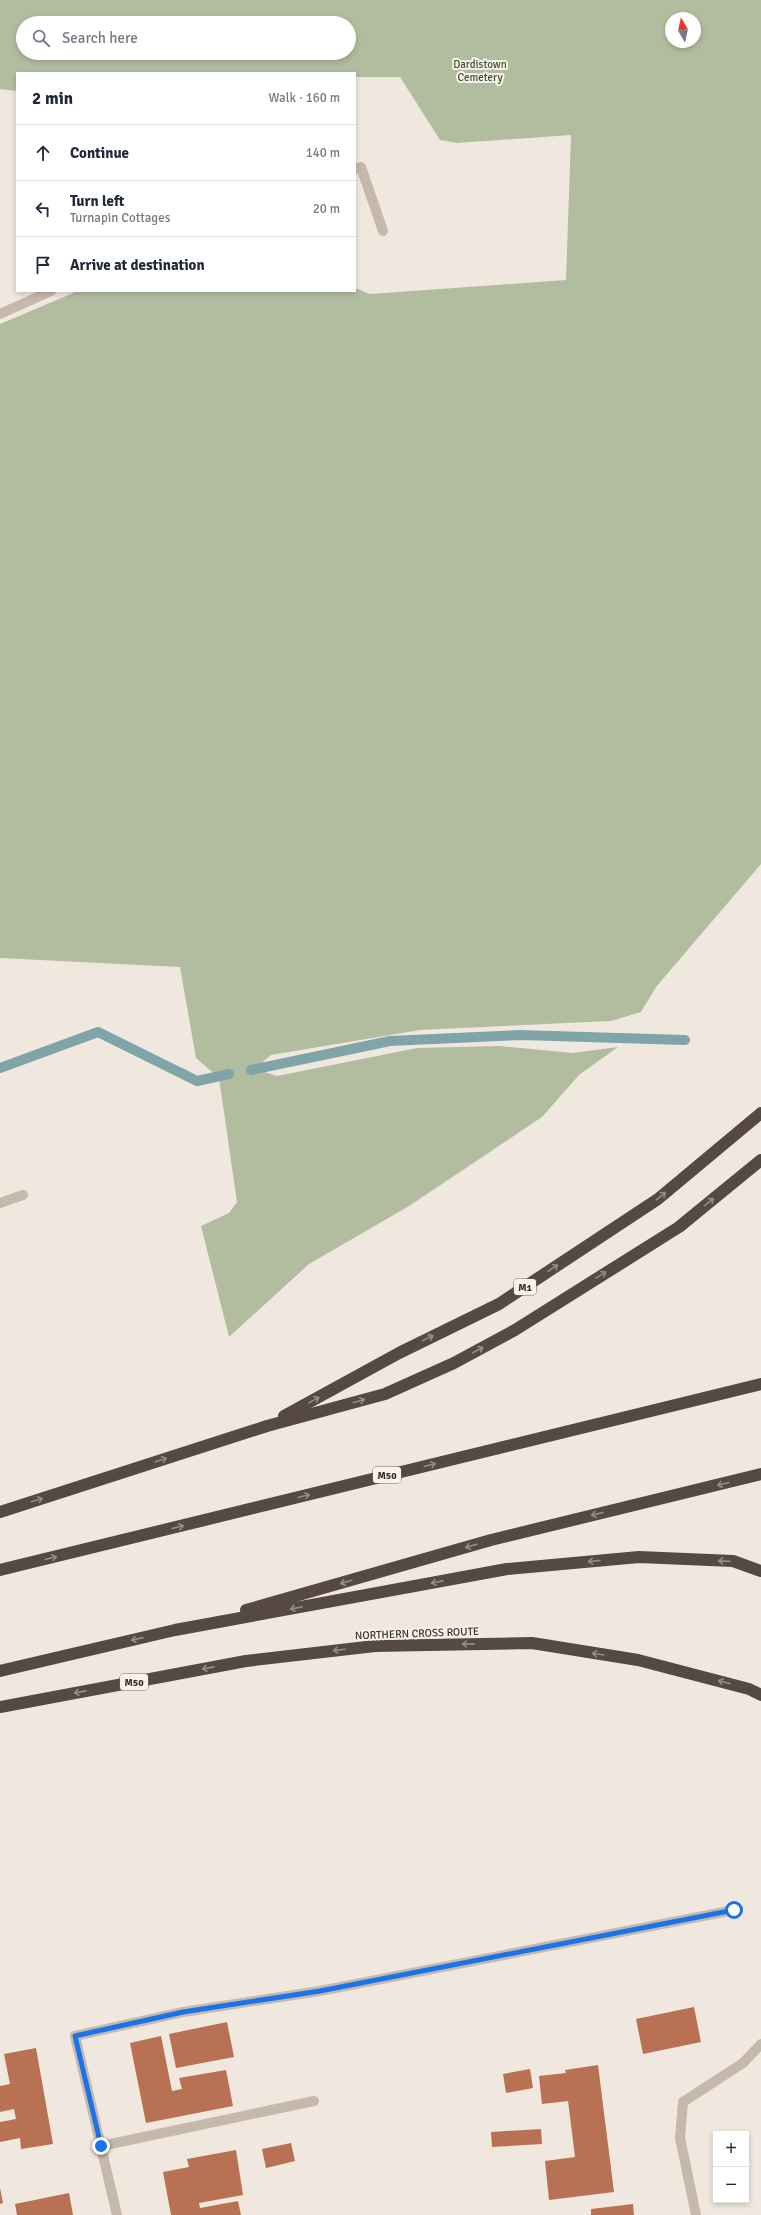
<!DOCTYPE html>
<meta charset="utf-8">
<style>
body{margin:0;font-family:Signika,sans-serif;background:#f6f6f7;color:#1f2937}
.controls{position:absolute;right:12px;bottom:12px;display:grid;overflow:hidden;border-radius:0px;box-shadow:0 2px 6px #0003}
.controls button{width:36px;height:36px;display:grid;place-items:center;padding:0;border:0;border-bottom:1px solid #e0e1e3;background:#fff;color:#1f2937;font:20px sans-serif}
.compass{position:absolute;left:665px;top:12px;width:36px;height:36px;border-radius:50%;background:#fff;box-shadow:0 2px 6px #0003;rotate:351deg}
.stop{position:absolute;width:12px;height:12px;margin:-9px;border:3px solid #1a73e8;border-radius:50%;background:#fff}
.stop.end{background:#1a73e8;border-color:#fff;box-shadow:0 1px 4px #0008}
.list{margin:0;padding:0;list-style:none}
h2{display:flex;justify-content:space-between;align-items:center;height:52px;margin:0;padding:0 16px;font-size:17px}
h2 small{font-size:13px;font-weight:400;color:#747a83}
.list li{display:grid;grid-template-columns:26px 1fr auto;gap:12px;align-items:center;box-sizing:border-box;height:56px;padding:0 16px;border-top:1px solid #e0e1e3}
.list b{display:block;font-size:15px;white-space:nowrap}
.list p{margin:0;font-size:13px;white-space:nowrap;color:#747a83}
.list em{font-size:13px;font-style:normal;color:#747a83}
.icon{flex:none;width:22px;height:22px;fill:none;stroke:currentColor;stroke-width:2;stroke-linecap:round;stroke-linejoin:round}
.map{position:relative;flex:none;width:761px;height:2215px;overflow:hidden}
.search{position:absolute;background:#fff;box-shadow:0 2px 6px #0003;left:16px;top:16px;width:340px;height:44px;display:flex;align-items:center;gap:10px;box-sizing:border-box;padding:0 14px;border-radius:22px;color:#747a83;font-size:15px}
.panel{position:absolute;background:#fff;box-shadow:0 2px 6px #0003;left:16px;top:72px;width:340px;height:220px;border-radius:0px}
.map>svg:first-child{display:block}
.green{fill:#b2bda0;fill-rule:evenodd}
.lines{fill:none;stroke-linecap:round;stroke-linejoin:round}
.stream{stroke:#80a5a9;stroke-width:10}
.building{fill:#b87153}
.lane{stroke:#c6b9ab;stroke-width:10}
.street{stroke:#c6b9ab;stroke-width:10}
.highway{stroke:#554942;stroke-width:12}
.oneway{stroke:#968d85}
.route{stroke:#1a73e8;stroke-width:5}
.labels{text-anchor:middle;stroke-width:4;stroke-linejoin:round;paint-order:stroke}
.shield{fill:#f8f2ea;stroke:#706963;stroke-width:1}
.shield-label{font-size:10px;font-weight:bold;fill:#352e29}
.park-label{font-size:11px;fill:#435030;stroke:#f8f2ea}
.street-label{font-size:11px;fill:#352e29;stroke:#f8f2ea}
</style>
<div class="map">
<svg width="761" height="2215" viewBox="0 0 761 2215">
<rect width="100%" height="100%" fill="#f0e8de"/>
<!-- green -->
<path class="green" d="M0,0H761V864L656,987L641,1012L611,1021L420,1030L271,1055L255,1069L277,1076L417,1048L500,1046L572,1053L618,1047L579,1075L542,1117L409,1206L309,1264L229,1337L201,1226L229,1213L237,1202L219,1078L196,1058L180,967L0,958V324L78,291H355V288L370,294L566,280L571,135L457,143L440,140L400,77H355V73H17V91L0,89ZM671,18H695V42H671ZM23,23H349V53H23Z"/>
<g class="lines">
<!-- stream -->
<g class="stream">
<polyline points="0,1068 98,1032 197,1081 229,1074"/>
<polyline points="251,1070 390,1041 520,1035 685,1040"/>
</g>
</g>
<!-- building -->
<g class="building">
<polygon points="694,2007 701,2042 643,2054 636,2019"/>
<polygon points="227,2022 234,2057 176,2068 169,2034"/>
<polygon points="161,2036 172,2091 182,2089 179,2078 226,2070 233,2106 146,2123 130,2043"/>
<polygon points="36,2048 53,2144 21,2149 20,2138 0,2142 0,2122 16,2119 14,2109 0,2112 0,2086 10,2084 4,2054"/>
<polygon points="598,2065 614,2192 549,2200 545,2161 575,2157 568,2101 542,2104 539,2076 566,2073 565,2070"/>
<polygon points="530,2069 533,2088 506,2093 503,2074"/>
<polygon points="541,2129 542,2144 492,2147 491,2132"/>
<polygon points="291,2143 295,2161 266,2168 262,2149"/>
<polygon points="236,2150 243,2195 199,2203 200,2208 238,2201 241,2215 171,2215 163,2172 189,2167 187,2159"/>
<polygon points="0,2188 3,2203 0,2204"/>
<polygon points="69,2193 73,2215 17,2215 15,2204"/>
<polygon points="633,2204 634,2215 591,2215 591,2209"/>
</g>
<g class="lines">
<!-- lane -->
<g class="lane">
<polyline points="355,169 361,167 383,231"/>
<polyline points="0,314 51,291"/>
<polyline points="0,1203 23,1195"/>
<polyline points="75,2036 183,2012 320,1991 734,1910"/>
<polyline points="683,2102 743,2063 761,2044"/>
<polyline points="101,2146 314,2101"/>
</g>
<!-- street -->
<g class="street">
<polyline points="75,2036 117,2215"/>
<polyline points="683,2102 680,2138 696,2215"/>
</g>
<!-- highway -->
<g class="highway">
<polyline points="284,1416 399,1353 499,1304 658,1199 761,1113"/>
<polyline points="0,1512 267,1426 385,1394 454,1363 515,1330 679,1227 761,1160"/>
<polyline points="0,1570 761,1384"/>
<polyline points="246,1610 491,1540 761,1474"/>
<polyline points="0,1671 175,1630 507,1569 639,1557 733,1561 761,1571"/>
<polyline points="0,1707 246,1661 375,1646 532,1643 638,1660 749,1689 761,1695"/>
</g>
</g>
<!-- one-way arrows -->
<defs><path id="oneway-shaft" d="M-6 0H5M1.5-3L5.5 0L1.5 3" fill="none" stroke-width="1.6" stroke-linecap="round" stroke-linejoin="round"/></defs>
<g class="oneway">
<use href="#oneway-shaft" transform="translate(661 1196) rotate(-39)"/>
<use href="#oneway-shaft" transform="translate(709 1202) rotate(-39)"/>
<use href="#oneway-shaft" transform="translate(553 1268) rotate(-34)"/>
<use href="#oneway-shaft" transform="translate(601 1275) rotate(-32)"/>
<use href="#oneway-shaft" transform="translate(428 1338) rotate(-26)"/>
<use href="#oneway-shaft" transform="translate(478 1350) rotate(-28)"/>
<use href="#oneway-shaft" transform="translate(314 1400) rotate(-29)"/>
<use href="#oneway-shaft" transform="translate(359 1401) rotate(-15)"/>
<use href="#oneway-shaft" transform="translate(161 1460) rotate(-18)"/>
<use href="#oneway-shaft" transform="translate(430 1465) rotate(-14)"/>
<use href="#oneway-shaft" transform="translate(723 1484) rotate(166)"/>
<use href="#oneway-shaft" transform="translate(304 1496) rotate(-14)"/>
<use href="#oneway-shaft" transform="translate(37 1500) rotate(-17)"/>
<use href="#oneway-shaft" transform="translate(597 1514) rotate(166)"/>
<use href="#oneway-shaft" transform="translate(178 1527) rotate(-14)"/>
<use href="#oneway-shaft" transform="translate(471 1546) rotate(164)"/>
<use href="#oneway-shaft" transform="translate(51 1558) rotate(-14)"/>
<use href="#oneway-shaft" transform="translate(594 1561) rotate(175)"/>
<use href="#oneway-shaft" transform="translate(724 1561) rotate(-178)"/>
<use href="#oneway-shaft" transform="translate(346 1582) rotate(164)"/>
<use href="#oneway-shaft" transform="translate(437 1582) rotate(169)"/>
<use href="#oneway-shaft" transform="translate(296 1608) rotate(169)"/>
<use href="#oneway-shaft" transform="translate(137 1639) rotate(167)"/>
<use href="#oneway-shaft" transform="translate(468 1644) rotate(179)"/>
<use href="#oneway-shaft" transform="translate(339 1650) rotate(173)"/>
<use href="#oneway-shaft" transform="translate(598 1654) rotate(-171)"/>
<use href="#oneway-shaft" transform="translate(208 1668) rotate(169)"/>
<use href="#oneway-shaft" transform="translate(724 1682) rotate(-165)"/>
<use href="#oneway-shaft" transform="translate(80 1692) rotate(169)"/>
</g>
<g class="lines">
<!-- route -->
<polyline class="route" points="101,2146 75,2036 183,2012 320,1991 734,1910"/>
</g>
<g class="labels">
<!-- shield labels -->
<g class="shield">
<rect x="514" y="1279" width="22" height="16" rx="3"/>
<rect x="373" y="1467" width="28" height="16" rx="3"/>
<rect x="120" y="1674" width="28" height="16" rx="3"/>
</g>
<g class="shield-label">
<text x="525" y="1291">M1</text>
<text x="387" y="1479">M50</text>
<text x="134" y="1686">M50</text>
</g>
<!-- park labels -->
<g class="park-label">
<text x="480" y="68">Dardistown<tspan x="480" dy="13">Cemetery</tspan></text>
</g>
<!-- street labels -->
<g class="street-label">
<text transform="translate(417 1633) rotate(-2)" y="4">NORTHERN CROSS ROUTE</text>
</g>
</g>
</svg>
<div class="controls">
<button>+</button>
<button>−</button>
</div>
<svg class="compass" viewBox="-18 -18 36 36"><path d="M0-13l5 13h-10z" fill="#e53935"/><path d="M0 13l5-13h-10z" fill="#747a83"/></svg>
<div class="stop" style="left:734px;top:1910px"></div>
<div class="stop end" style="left:101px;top:2146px"></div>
<div class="search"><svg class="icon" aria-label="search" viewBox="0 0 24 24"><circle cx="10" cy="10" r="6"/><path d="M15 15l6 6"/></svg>Search here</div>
<section class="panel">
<h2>2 min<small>Walk · 160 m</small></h2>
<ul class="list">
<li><svg class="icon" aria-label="ahead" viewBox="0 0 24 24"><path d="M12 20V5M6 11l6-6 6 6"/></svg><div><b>Continue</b></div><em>140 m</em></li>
<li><svg class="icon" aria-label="left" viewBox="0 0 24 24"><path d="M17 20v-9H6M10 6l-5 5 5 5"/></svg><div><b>Turn left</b><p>Turnapin Cottages</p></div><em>20 m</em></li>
<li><svg class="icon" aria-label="arrive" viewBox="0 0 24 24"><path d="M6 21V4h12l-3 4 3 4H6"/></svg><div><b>Arrive at destination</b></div></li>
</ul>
</section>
</div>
